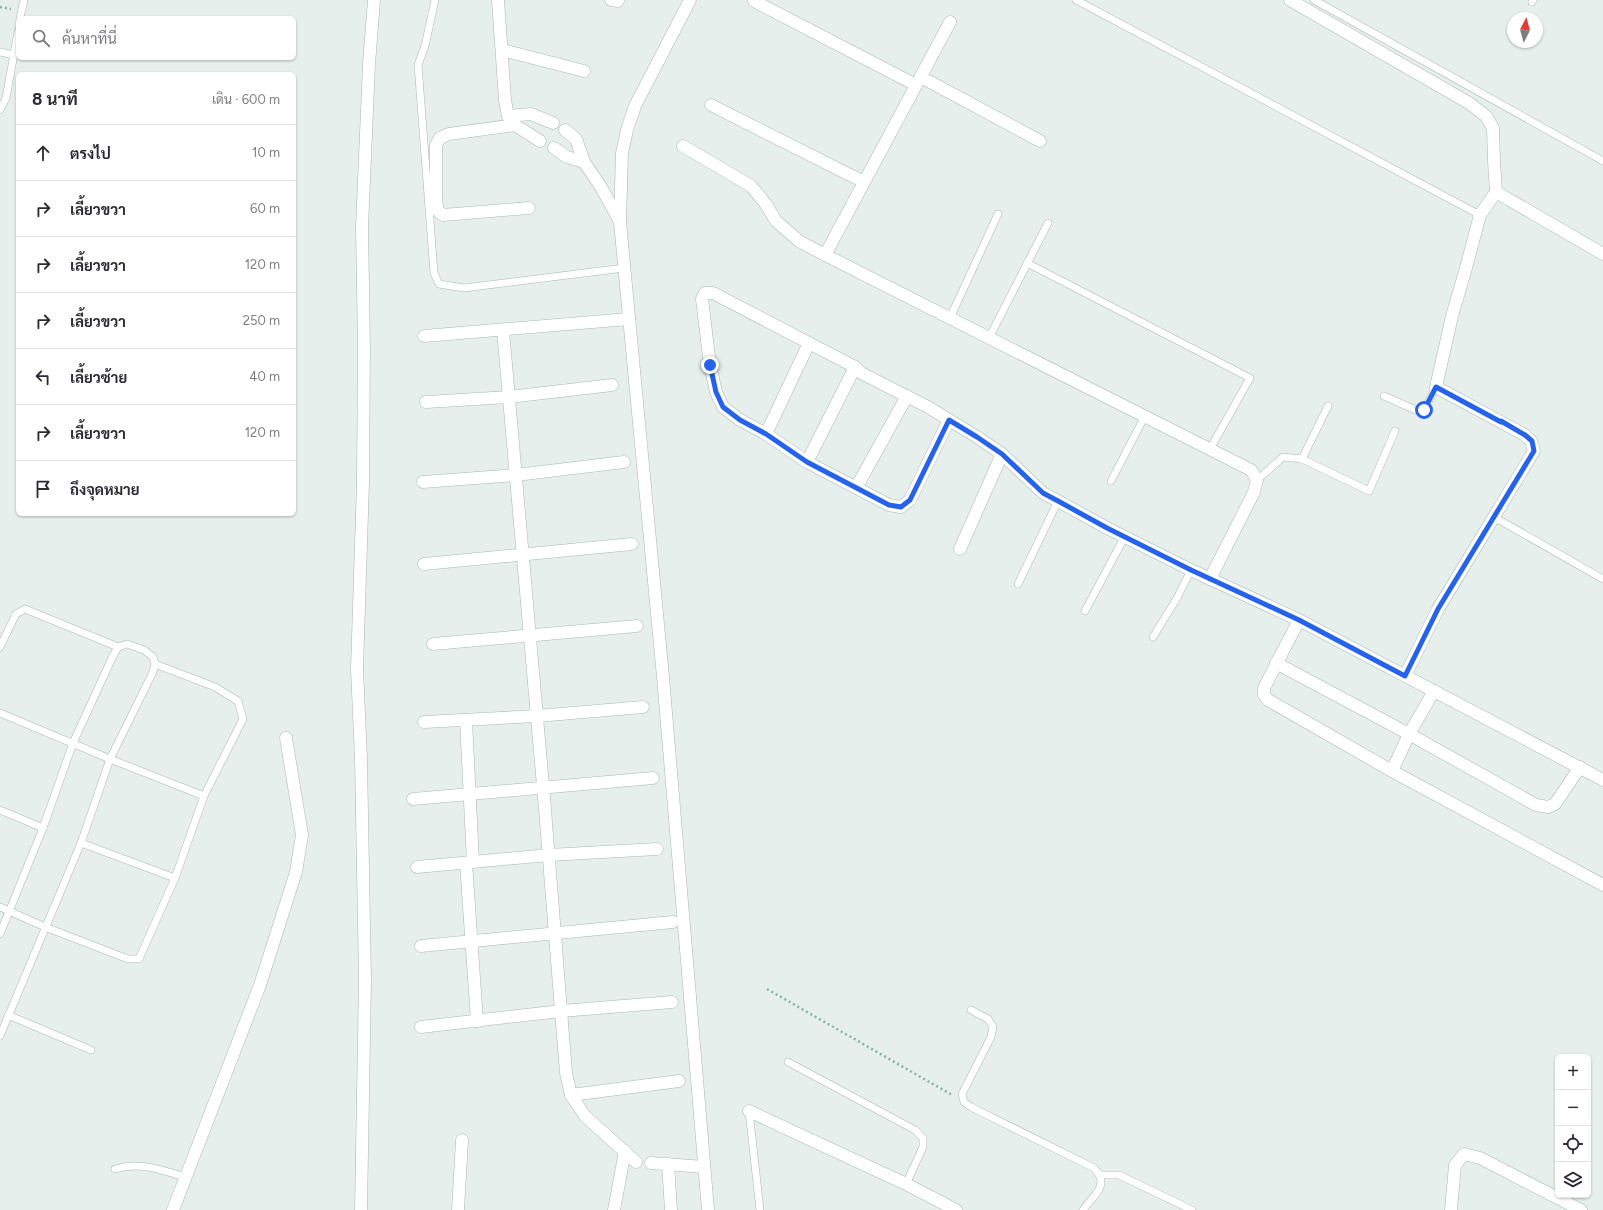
<!DOCTYPE html>
<html lang="th">
<meta charset="utf-8">
<style>
body{margin:0;font-family:Figtree,Sarabun,sans-serif;background:#f2f2f3;color:#2b2b33}
.controls{position:absolute;right:12px;bottom:12px;display:grid;overflow:hidden;border-radius:6px;box-shadow:0 1px 3px #0004}
.controls button{width:36px;height:36px;display:grid;place-items:center;padding:0;border:0;border-bottom:1px solid #e1e1e2;background:#fff;color:#2b2b33;font:20px sans-serif}
.compass{position:absolute;left:1507px;top:12px;width:36px;height:36px;border-radius:50%;background:#fff;box-shadow:0 1px 3px #0004;rotate:6deg}
.stop{position:absolute;width:12px;height:12px;margin:-9px;border:3px solid #2563eb;border-radius:50%;background:#fff}
.stop.end{background:#2563eb;border-color:#fff;box-shadow:0 1px 4px #0008}
.list{margin:0;padding:0;list-style:none}
h2{display:flex;justify-content:space-between;align-items:center;height:52px;margin:0;padding:0 16px;font-size:17px}
h2 small{font-size:13px;font-weight:400;color:#7c7c81}
.list li{display:grid;grid-template-columns:26px 1fr auto;gap:12px;align-items:center;box-sizing:border-box;height:56px;padding:0 16px;border-top:1px solid #e1e1e2}
.list b{display:block;font-size:15px;white-space:nowrap}
.list em{font-size:13px;font-style:normal;color:#7c7c81}
.icon{flex:none;width:22px;height:22px;fill:none;stroke:currentColor;stroke-width:2;stroke-linecap:round;stroke-linejoin:round}
.map{position:relative;flex:none;width:1603px;height:1210px;overflow:hidden}
.search{position:absolute;background:#fff;box-shadow:0 1px 3px #0004;left:16px;top:16px;width:280px;height:44px;display:flex;align-items:center;gap:10px;box-sizing:border-box;padding:0 14px;border-radius:6px;color:#7c7c81;font-size:15px}
.panel{position:absolute;background:#fff;box-shadow:0 1px 3px #0004;left:16px;top:72px;width:280px;height:444px;border-radius:6px}
.map>svg:first-child{display:block}
.lines{fill:none;stroke-linecap:round;stroke-linejoin:round}
.lane-casing{stroke:#a8b8b2;stroke-width:8}
.street-casing{stroke:#a8b8b2;stroke-width:13}
.path{stroke:#86b3a5;stroke-width:2.5;stroke-dasharray:2 3;stroke-linecap:butt}
.lane{stroke:#fff;stroke-width:7}
.street{stroke:#fff;stroke-width:12}
.route{stroke:#2563eb;stroke-width:5}
</style>
<div class="map">
<svg width="1603" height="1210" viewBox="0 0 1603 1210">
<rect width="100%" height="100%" fill="#e6efeb"/>
<g class="lines">
<defs>
<g id="lane">
<polyline points="435,0 425,46 418,65 434,273 439,284 464,288 624,268"/>
<polyline points="1076,0 1480,215"/>
<polyline points="1314,0 1603,161"/>
<polyline points="1532,2 1533,0"/>
<polyline points="20,18 24,0"/>
<polyline points="0,52 14,55"/>
<polyline points="0,110 6,98 18,32"/>
<polyline points="1027,263 1250,378 1210,449"/>
<polyline points="950,318 998,214"/>
<polyline points="989,338 1048,223"/>
<polyline points="1384,396 1420,412 1424,410 1436,387"/>
<polyline points="1302,459 1328,406"/>
<polyline points="1257,480 1283,457 1302,459 1369,491 1395,431"/>
<polyline points="1111,481 1145,416"/>
<polyline points="1494,517 1603,579"/>
<polyline points="1018,584 1058,501"/>
<polyline points="1085,611 1125,536"/>
<polyline points="1153,637 1177,598 1191,570"/>
<polyline points="0,647 16,614 25,609 118,647"/>
<polyline points="0,713 110,759 204,796"/>
<polyline points="0,810 43,828"/>
<polyline points="81,843 175,878"/>
<polyline points="0,907 45,927 128,959 139,959 175,878 204,796 243,719 238,701 215,687 155,664"/>
<polyline points="0,934 43,828 73,743 112,658 118,647 127,644 144,650 153,657 155,664 153,672 110,759 81,843 0,1036"/>
<path d="M971,1010L988,1019L993,1027L991,1037L962,1094L964,1102L971,1107L1094,1168C1111,1186 1093,1195 1083,1210"/>
<polyline points="8,1015 91,1050"/>
<polyline points="788,1062 915,1130 923,1138 923,1147 906,1184"/>
<polyline points="749,1111 760,1210"/>
<path d="M115,1169C140,1161 160,1170 186,1177"/>
<polyline points="1100,1175 1119,1175 1192,1210"/>
</g>
<g id="street">
<polyline points="498,0 505,100 508,116 515,125 540,141"/>
<polyline points="611,0 618,1"/>
<polyline points="1290,0 1469,103 1486,116 1493,128 1494,161 1496,192 1480,215 1466,268 1452,316 1436,387 1525,435 1531,441 1534,451 1438,609 1405,676"/>
<polyline points="754,1 916,85"/>
<polyline points="950,22 825,255 1251,470 1257,480 1254,492 1210,579"/>
<polyline points="502,50 584,71"/>
<polyline points="921,77 1040,141"/>
<polyline points="711,105 864,182"/>
<polyline points="508,116 531,114 553,123"/>
<polyline points="515,125 449,134 440,138 436,145 436,201 438,211 443,215 529,208"/>
<polyline points="565,130 576,139 584,162 601,187 620,222 663,677 708,1210"/>
<polyline points="683,146 751,186 765,203 776,221 799,241 825,255"/>
<polyline points="554,148 567,157 584,162"/>
<polyline points="1496,192 1603,254"/>
<polyline points="620,221 622,153 627,130 635,106 690,0"/>
<polyline points="503,330 544,797 566,1073 571,1095 585,1116 636,1162"/>
<polyline points="424,336 629,319"/>
<polyline points="426,402 509,397 612,385"/>
<polyline points="949,420 910,500 901,507 889,505 807,462 766,434 740,420 723,407 716,392 710,365 702,299 705,293 713,293 855,367 861,373 928,407 977,437 1002,454 1043,493 1058,501 1107,528 1191,570 1299,620 1603,780"/>
<polyline points="766,434 809,343"/>
<polyline points="807,462 855,367"/>
<polyline points="423,482 516,475 624,462"/>
<polyline points="856,488 907,396"/>
<polyline points="960,549 1002,454"/>
<polyline points="424,564 632,544"/>
<polyline points="1299,620 1264,688 1264,695 1268,700 1392,771 1603,885"/>
<polyline points="433,644 637,626"/>
<polyline points="1276,663 1409,734 1536,805 1548,807 1555,804 1580,767"/>
<polyline points="466,720 473,862"/>
<polyline points="424,722 537,716 643,707"/>
<polyline points="1392,771 1409,734 1434,691"/>
<polyline points="413,799 653,778"/>
<polyline points="466,863 477,1021"/>
<polyline points="417,867 549,855 657,849"/>
<polyline points="421,946 673,922"/>
<polyline points="421,1027 561,1011 672,1002"/>
<polyline points="571,1095 679,1081"/>
<polyline points="749,1111 906,1184 956,1210"/>
<polyline points="651,1163 704,1167"/>
<polyline points="668,1164 671,1210"/>
<polyline points="173,1210 260,985 296,872 302,835 286,738"/>
<polyline points="361,1210 365,980 361,759 357,669 363,482 364,347 362,227 369,64 374,0"/>
<polyline points="458,1210 462,1140"/>
<polyline points="614,1210 625,1151"/>
<polyline points="1451,1210 1455,1165 1464,1154 1480,1158 1581,1210"/>
</g>
</defs>
<!-- lane casing -->
<use href="#lane" class="lane-casing"/>
<!-- street casing -->
<use href="#street" class="street-casing"/>
<!-- path -->
<g class="path">
<polyline points="0,7 11,9"/>
<polyline points="767,989 952,1095"/>
</g>
<!-- lane -->
<use href="#lane" class="lane"/>
<!-- street -->
<use href="#street" class="street"/>
</g>
<g class="lines">
<!-- route -->
<polyline class="route" points="710,365 716,392 723,407 740,420 766,434 807,462 889,505 901,507 910,500 949,420 977,437 1002,454 1043,493 1058,501 1107,528 1191,570 1299,620 1405,676 1438,609 1534,451 1532,441 1525,435 1501,421 1501,422 1436,387 1424,410"/>
</g>
</svg>
<div class="controls">
<button>+</button>
<button>−</button>
<button><svg class="icon" aria-label="locate" viewBox="0 0 24 24"><circle cx="12" cy="12" r="6"/><path d="M12 2v4M12 18v4M2 12h4M18 12h4"/></svg></button>
<button><svg class="icon" aria-label="layers" viewBox="0 0 24 24"><path d="M12 4l9 5-9 5-9-5zM3 14l9 5 9-5"/></svg></button>
</div>
<svg class="compass" viewBox="-18 -18 36 36"><path d="M0-13l5 13h-10z" fill="#e53935"/><path d="M0 13l5-13h-10z" fill="#7c7c81"/></svg>
<div class="stop" style="left:1424px;top:410px"></div>
<div class="stop end" style="left:710px;top:365px"></div>
<div class="search"><svg class="icon" aria-label="search" viewBox="0 0 24 24"><circle cx="10" cy="10" r="6"/><path d="M15 15l6 6"/></svg>ค้นหาที่นี่</div>
<section class="panel">
<h2>8 นาที<small>เดิน · 600 m</small></h2>
<ul class="list">
<li><svg class="icon" aria-label="ahead" viewBox="0 0 24 24"><path d="M12 20V5M6 11l6-6 6 6"/></svg><div><b>ตรงไป</b></div><em>10 m</em></li>
<li><svg class="icon" aria-label="right" viewBox="0 0 24 24"><path d="M7 20v-9h11M14 6l5 5-5 5"/></svg><div><b>เลี้ยวขวา</b></div><em>60 m</em></li>
<li><svg class="icon" aria-label="right" viewBox="0 0 24 24"><path d="M7 20v-9h11M14 6l5 5-5 5"/></svg><div><b>เลี้ยวขวา</b></div><em>120 m</em></li>
<li><svg class="icon" aria-label="right" viewBox="0 0 24 24"><path d="M7 20v-9h11M14 6l5 5-5 5"/></svg><div><b>เลี้ยวขวา</b></div><em>250 m</em></li>
<li><svg class="icon" aria-label="left" viewBox="0 0 24 24"><path d="M17 20v-9H6M10 6l-5 5 5 5"/></svg><div><b>เลี้ยวซ้าย</b></div><em>40 m</em></li>
<li><svg class="icon" aria-label="right" viewBox="0 0 24 24"><path d="M7 20v-9h11M14 6l5 5-5 5"/></svg><div><b>เลี้ยวขวา</b></div><em>120 m</em></li>
<li><svg class="icon" aria-label="arrive" viewBox="0 0 24 24"><path d="M6 21V4h12l-3 4 3 4H6"/></svg><div><b>ถึงจุดหมาย</b></div></li>
</ul>
</section>
</div>
